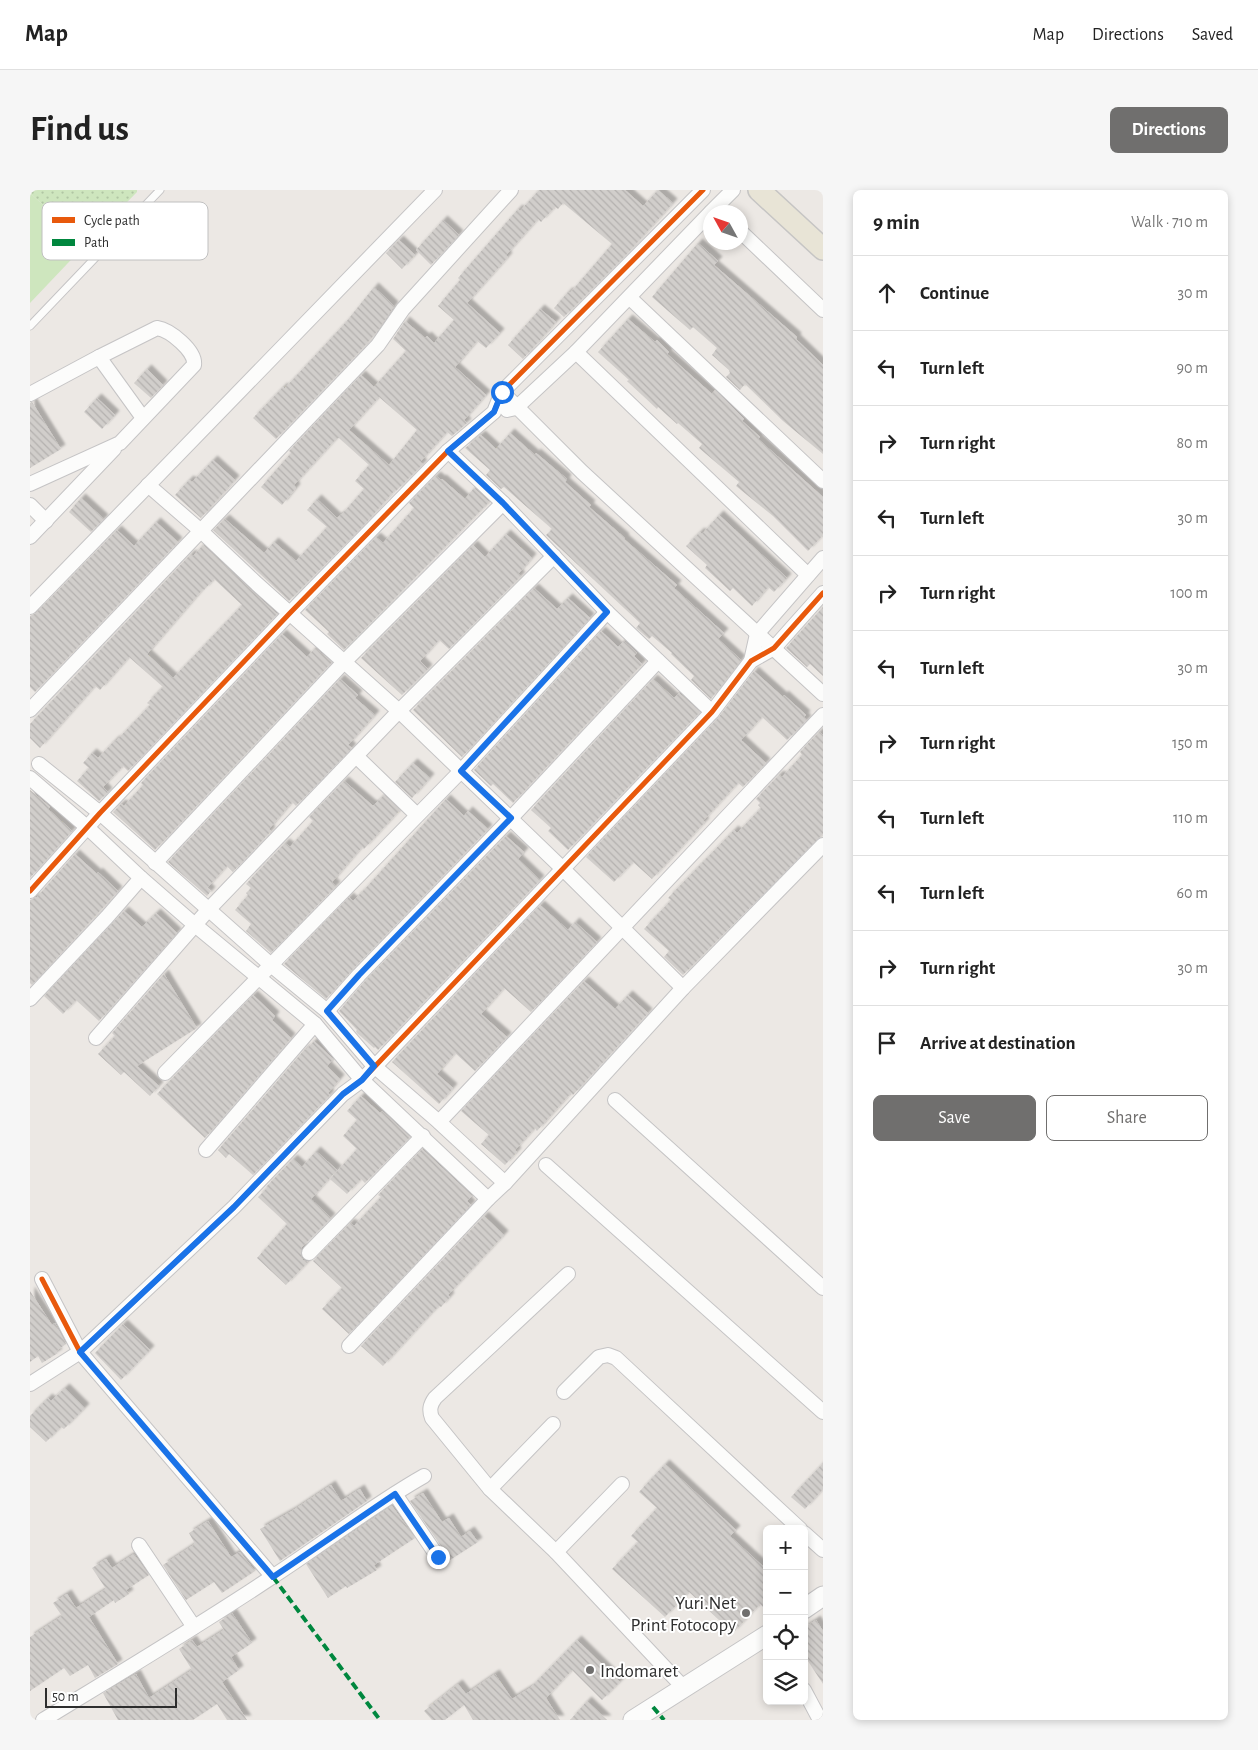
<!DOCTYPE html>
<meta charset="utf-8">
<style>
body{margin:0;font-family:"Alegreya Sans",sans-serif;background:#f6f6f6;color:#222}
.controls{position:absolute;right:15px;bottom:15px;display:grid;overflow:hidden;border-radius:8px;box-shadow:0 2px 8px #0003}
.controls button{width:45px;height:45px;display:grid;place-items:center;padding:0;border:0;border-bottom:1px solid #e0e0e0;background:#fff;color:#222;font:25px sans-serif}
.compass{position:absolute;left:673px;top:15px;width:45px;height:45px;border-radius:50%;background:#fff;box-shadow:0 2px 8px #0003;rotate:310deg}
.scale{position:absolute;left:15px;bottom:12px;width:132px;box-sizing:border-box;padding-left:5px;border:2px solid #2e2e2e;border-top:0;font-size:14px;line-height:18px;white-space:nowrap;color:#2e2e2e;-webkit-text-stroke:4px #fff;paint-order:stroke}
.stop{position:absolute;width:15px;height:15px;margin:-11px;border:4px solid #1a73e8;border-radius:50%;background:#fff}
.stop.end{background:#1a73e8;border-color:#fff;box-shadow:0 1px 5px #0008}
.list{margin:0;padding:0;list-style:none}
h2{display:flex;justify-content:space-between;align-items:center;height:65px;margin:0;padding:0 20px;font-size:21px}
h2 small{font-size:16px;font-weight:400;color:#767676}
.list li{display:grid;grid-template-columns:32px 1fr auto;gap:15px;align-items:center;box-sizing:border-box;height:75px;padding:0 20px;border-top:1px solid #e0e0e0}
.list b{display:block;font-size:19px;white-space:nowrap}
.list em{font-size:16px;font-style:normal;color:#767676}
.actions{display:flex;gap:10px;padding:15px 20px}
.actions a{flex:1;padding:11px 0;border:1px solid #706f6e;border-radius:8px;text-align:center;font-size:18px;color:#706f6e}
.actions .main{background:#706f6e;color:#fff}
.icon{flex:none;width:28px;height:28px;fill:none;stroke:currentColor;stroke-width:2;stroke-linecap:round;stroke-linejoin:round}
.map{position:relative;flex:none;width:793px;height:1530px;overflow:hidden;border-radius:8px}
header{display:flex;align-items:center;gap:30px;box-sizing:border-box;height:70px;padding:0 25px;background:#fff;border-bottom:1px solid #e0e0e0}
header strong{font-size:24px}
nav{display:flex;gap:28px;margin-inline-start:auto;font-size:18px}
.intro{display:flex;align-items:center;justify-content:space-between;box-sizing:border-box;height:120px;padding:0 30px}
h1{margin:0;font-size:35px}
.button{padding:12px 22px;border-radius:8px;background:#706f6e;color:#fff;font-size:18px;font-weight:700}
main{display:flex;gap:30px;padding:0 30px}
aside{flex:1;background:#fff;border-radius:8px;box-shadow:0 2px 8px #0003}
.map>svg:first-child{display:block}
.grass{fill:#cee6be}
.garden{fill:url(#garden-dots)}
.building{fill:url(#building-back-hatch);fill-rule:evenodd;filter:url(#shadow)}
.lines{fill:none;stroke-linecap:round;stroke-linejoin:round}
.service-casing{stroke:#c5c4c5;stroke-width:9}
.minor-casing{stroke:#c5c4c5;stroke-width:16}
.secondary-casing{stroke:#c5c4c5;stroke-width:21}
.primary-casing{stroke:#c6c5c4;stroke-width:24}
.service{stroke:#fcfcfb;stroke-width:7}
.minor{stroke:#fcfcfb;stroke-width:14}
.secondary{stroke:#fcfcfb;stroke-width:19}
.primary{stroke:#e8e4d6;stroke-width:21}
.quiet{stroke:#00873e;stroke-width:4;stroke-dasharray:8 4;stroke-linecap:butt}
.cycleway-casing{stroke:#fff;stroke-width:8}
.cycleway{stroke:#e8590c;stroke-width:5}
.route{stroke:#1a73e8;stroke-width:6}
.poi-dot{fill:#706f6e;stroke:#fff;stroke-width:2}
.labels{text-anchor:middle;stroke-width:4;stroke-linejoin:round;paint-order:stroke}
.poi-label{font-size:19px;fill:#2e2e2e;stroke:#fff;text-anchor:end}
.key{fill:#fff;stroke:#c0c0c0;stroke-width:1}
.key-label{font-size:14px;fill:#2e2e2e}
</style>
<header>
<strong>Map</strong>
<nav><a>Map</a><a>Directions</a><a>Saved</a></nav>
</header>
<div class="intro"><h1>Find us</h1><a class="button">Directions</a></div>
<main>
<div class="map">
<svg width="793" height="1530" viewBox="0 0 793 1530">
<defs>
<pattern id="garden-dots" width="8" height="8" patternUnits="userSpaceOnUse" patternTransform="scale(1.25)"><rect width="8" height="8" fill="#cee6be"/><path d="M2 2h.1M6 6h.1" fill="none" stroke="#b1c6a4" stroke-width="1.8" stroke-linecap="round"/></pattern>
<pattern id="building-back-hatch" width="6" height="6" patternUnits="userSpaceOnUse" patternTransform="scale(1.25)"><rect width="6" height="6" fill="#d1cecb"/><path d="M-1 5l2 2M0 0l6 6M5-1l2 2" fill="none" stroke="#b4b1af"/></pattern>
<filter id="shadow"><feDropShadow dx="4.5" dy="-4.5" stdDeviation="1" flood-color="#0004"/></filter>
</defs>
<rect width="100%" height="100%" fill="#ece8e4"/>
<!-- grass -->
<polygon class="grass" points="0,3 56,54 0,113"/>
<!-- garden -->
<polygon class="garden" points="0,0 107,0 107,2 56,54 0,3"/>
<!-- building -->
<g class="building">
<path d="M509,0H595L613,16L628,0L643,13L595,66L534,127L524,118L538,102L540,103L582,54L533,13L528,19L525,17L511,32L508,29L476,65L478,67L437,113L470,143L456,158L447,151L425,177L456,205L434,230L437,233L422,246L417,242L390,272L393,274L366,301L365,300L333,336L259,411L183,340L195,329L234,363L244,352L266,371L297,337L277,320L287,309L307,328L313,323L334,299L325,291L339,275L309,248L306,249L264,295L266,298L252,315L231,297L261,263L259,261L331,185L344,197L376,161L363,149L375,131L395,148L397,146L404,153L424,130L408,116L430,90L428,88L488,19L490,21ZM349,207L387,240L359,275L319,240Z"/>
<polygon points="413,30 429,45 401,75 386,60"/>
<polygon points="369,50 385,65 372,79 356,63"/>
<polygon points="668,53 688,71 684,75 767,147 766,149 793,175 793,264 753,231 715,194 710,200 696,187 700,183 699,180 682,165 687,158 663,137 660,140 622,107"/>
<polygon points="344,97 364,116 345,144 329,162 246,249 223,228 253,197 254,199 316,132"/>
<polygon points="510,119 526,132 493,169 478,155"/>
<polygon points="598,129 625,152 627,150 639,162 637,164 682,204 685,200 714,229 712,231 730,247 728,249 793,307 793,345 778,361 743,326 706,296 709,292 669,258 672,254 648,233 647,234 628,217 627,219 597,191 599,190 568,162"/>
<polygon points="117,179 133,195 121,208 104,193"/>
<polygon points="67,208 85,225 72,239 54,222"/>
<polygon points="2,212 31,259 0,278 0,213"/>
<polygon points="480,243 505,265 506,263 537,289 535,292 561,315 559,317 595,348 594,349 647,395 644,398 694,443 688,449 711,470 681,509 661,490 664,486 641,464 642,463 622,446 619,449 606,438 610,433 516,345 522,339 474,297 471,299 456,285 460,280 435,258 451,245 466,259"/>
<polygon points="183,270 205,290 171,328 145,305 159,290 162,292"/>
<polygon points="406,286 411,290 412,289 435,309 444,298 459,312 314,460 297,444 299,442 275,420 346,347 353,353 384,318 379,313"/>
<polygon points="51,308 74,329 61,342 39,322"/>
<polygon points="689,325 757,388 744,402 738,397 722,416 703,398 700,401 675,378 677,375 656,356 670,342 672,344"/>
<polygon points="126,332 148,352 5,502 0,497 0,426 6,423 87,340 104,356"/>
<polygon points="476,344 502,368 488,384 491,386 419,459 409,450 390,471 398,479 372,505 331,468 443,355 455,367"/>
<path d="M173,355L247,424L98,581L93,576L73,597L78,602L69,611L47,591L59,578L53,573L62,563L68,568L85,550L86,551L120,515L117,513L133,497L99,467L70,500L65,496L10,558L0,548V534L161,364L163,366ZM184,389L212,415L143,488L117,464L173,399L174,400Z"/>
<polygon points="504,398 527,419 538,408 560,428 432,567 383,520"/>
<polygon points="793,417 793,486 780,474 777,477 756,458"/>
<polygon points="571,441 588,457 594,451 607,463 604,466 612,474 483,613 463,594 461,596 444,580"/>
<polygon points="252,444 277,467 285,458 302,472 125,660 83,622 91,614 94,616 113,595 111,593"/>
<polygon points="724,481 753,507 754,505 776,525 774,527 777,530 757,550 732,527 711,550 736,573 713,597 708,593 673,631 675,632 622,689 603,672 584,692 556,667 688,528"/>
<polygon points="310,489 328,505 325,508 345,525 318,555 322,558 266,616 262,612 239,639 241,641 203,682 197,676 177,698 181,701 177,706 138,672"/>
<polygon points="623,489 644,508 649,503 670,522 538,660 518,641 521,638 501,620"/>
<polygon points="789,542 793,545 793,644 653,785 634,767 639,761 614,739 641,710 638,708 704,640 707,643 731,618 728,615 730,613 726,609 749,585 752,587 772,565 770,562"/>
<polygon points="383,573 400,588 382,608 365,592"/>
<polygon points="314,591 342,615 344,615 354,605 370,620 334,659 332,657 302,692 306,696 241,763 216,741 221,734 205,720 218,705 216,703 221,698 216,694 255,653 260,657 283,631 279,627"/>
<polygon points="0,600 20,617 18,619 42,641 0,688"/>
<polygon points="416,609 434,626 438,621 458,639 323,779 296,809 254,774 319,707 323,711 334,700"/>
<polygon points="476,646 494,662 488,669 510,690 348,860 345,857 344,858 327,843 326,841 327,840 309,821 335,791"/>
<polygon points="45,664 67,684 68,682 88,701 2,795 0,793 0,710 7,707"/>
<polygon points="510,715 538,740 545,732 567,752 501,822 474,798 451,824 477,847 445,881 425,863 407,884 423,898 409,914 362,872"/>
<polygon points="94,721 112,737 126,723 147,743 69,831 46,810 33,824 14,806"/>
<polygon points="134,784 167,838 107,876 129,896 120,906 94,882 91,885 68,864 85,846 82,843"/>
<polygon points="554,791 585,819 598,805 618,823 543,905 541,903 507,941 505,938 485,960 487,962 475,975 451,954 459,945 431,921"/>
<polygon points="223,805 245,826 242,830 261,848 175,948 127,904"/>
<polygon points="284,851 303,869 297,876 310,889 298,903 300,905 223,985 199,964 196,968 188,960 275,859 276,860"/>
<polygon points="331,906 350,923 352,921 380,947 335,993 331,989 317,1004 300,989 327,959 313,946 327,930 317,921"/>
<polygon points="392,959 442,1006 437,1011 441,1015 319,1144 292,1119 312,1098 283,1071 320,1033 324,1036 351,1007 348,1005"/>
<polygon points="286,961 307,980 281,1009 301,1028 272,1057 271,1066 273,1070 278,1072 256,1095 227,1068 257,1034 228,1007 237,998 236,997 263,969 272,977"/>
<polygon points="454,1026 474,1045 418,1105 420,1107 411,1117 409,1116 398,1127 353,1176 331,1156"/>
<polygon points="0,1101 22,1135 25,1133 36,1154 26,1161 28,1163 12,1173 8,1166 0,1172"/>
<polygon points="93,1134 120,1160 91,1190 65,1163"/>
<polygon points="35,1198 55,1218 34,1239 31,1237 16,1252 0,1237 0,1226 18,1208 21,1211"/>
<polygon points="793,1273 793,1299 775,1319 761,1307"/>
<polygon points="635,1274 706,1340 700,1346 737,1380 737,1421 730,1414 703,1443 659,1402 635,1427 582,1379 608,1352 601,1346 627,1318 609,1302"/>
<polygon points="301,1295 311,1311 330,1299 337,1311 250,1371 230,1339 262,1321"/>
<polygon points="393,1303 412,1332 419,1328 431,1347 440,1341 448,1352 417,1372 415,1362 380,1311"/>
<polygon points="362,1316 385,1348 344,1375 347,1380 317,1398 316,1396 298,1408 276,1374"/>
<polygon points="178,1331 201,1367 210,1362 225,1381 192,1403 184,1392 156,1410 133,1375 165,1354 159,1343"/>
<polygon points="104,1364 119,1385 96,1400 99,1404 85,1413 84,1410 59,1427 88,1474 65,1488 58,1475 40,1486 34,1478 0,1501 0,1447 32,1426 23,1413 37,1404 46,1418 76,1399 62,1378 76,1369 82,1378"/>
<polygon points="202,1423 222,1453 201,1467 209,1480 192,1492 217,1530 197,1530 187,1514 163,1530 88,1530 73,1503 106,1484 119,1508 162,1480 149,1459 162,1450 167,1457 194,1440 189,1432"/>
<polygon points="786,1430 793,1441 793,1494 774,1465 774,1438"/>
<polygon points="547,1450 590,1492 572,1510 542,1480 516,1508 530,1530 443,1530 434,1515 415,1530 402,1530 394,1521 428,1494 436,1504 465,1484 482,1509 500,1498"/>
<polygon points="557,1511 577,1530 540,1530"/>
</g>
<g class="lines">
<defs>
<polyline id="service" points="0,136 130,0"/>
<g id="minor">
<polyline points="681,22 703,0"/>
<polyline points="710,41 793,120"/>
<polyline points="600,108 793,291"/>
<polyline points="546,162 778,385"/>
<polyline points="69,167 113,228"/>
<polyline points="472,202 552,282 793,504"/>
<path d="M0,204L69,167L127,138C140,140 166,161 164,175L90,253L0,294"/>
<polyline points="477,220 486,218 546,162 680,23"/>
<polyline points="418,261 473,313 577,422 682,522"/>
<polyline points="118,295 171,341 227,394 369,521 533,679 653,798"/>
<polyline points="0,315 16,331"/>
<polyline points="0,347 84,259"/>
<polyline points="0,417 405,0"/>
<polyline points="721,471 727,444 793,368"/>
<polyline points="0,520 348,155 373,119 481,0"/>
<polyline points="326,566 387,625"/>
<polyline points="9,574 70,623 241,775 297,821 344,876 409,932 475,993"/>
<polyline points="0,588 58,638 111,688 165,735 285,834 332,890 458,1009"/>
<polyline points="125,673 315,471 473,313"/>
<polyline points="0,701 70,623 260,423 418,261 464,222 472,202 673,0"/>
<polyline points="0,809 77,727 111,688"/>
<polyline points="297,821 329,785 481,628 628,471"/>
<polyline points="66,848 179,719 369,521 524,366"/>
<polyline points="135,883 431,581 577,422"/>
<polyline points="585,910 793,1098"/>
<polyline points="409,932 793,525"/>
<polyline points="176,960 285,834"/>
<polyline points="516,975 793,1222"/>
<polyline points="279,1063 393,946"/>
<path d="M538,1084L405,1208C400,1215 399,1220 402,1228L460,1299L526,1362L654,1498"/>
<polyline points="12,1089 50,1162 204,1017 313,904 332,890 682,522 721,471 744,458 793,403"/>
<polyline points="319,1156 458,1009 475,993 653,798 793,655"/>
<polyline points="0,1194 50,1162 243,1387"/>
<polyline points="534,1202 569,1167 578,1165 586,1168 770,1339"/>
<polyline points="460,1299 523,1234"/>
<polyline points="365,1304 408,1367"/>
<polyline points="774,1343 793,1360"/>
<polyline points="109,1355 164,1437"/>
<polyline points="526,1362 592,1294"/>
<polyline points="774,1500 790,1530"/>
<path d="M13,1530C90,1483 167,1437 242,1387C293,1354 341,1316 394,1286"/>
</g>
<g id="secondary">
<polyline points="774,1419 793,1406"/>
<polyline points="603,1530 737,1445"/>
</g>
<polyline id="primary" points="729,0 793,59"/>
</defs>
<!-- service casing -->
<use href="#service" class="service-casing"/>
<!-- minor casing -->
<use href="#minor" class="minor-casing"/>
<!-- secondary casing -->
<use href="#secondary" class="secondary-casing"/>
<!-- primary casing -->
<use href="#primary" class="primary-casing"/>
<!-- service -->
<use href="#service" class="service"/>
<!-- minor -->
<use href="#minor" class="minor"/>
<!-- secondary -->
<use href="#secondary" class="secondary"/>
<!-- primary -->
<use href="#primary" class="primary"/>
<!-- quiet -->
<g class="quiet">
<polyline points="243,1387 350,1530"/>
<polyline points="623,1517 634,1530"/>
</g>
<defs>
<g id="cycleway">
<polyline points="0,701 70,623 260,423 418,261 464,222 472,202 673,0"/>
<polyline points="12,1089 50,1162 204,1017 313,904 332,890 682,522 721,471 744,458 793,403"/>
</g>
</defs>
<!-- cycleway casing -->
<use href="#cycleway" class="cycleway-casing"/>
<!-- cycleway -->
<use href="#cycleway" class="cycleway"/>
</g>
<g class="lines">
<!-- route -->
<polyline class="route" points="408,1367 365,1304 243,1387 50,1162 204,1017 313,904 332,890 344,876 297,821 329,785 481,628 431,581 577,422 473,313 418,261 464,222 472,202"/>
</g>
<!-- markers -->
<g class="poi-dot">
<circle cx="716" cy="1423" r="5"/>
<circle cx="560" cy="1480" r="5"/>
</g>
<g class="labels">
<!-- poi labels -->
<g class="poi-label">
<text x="706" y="1419">Yuri.Net<tspan x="706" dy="22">Print Fotocopy</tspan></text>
<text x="570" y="1487" text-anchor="start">Indomaret</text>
</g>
</g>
<!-- legend -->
<rect x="12" y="12" width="166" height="58" rx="8" class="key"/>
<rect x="22" y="27" width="23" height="6" fill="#e8590c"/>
<rect x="22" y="49" width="23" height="7" fill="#00873e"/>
<g class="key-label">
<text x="54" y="35">Cycle path</text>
<text x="54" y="57">Path</text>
</g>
</svg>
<div class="controls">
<button>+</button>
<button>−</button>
<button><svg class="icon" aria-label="locate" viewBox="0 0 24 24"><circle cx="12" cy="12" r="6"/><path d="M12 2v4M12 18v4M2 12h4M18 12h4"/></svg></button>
<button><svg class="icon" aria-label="layers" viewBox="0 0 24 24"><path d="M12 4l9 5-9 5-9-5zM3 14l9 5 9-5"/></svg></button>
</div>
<svg class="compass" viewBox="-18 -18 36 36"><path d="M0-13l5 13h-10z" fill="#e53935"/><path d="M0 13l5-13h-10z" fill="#767676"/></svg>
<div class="scale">50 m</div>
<div class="stop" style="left:472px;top:202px"></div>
<div class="stop end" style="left:408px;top:1367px"></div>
</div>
<aside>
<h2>9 min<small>Walk · 710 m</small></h2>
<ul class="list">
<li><svg class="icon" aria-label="ahead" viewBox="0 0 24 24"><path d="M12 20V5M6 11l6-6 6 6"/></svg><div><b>Continue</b></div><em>30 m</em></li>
<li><svg class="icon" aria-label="left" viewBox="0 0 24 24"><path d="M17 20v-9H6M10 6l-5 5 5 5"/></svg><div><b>Turn left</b></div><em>90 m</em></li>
<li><svg class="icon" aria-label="right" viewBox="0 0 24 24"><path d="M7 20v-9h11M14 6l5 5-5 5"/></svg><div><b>Turn right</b></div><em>80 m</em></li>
<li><svg class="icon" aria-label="left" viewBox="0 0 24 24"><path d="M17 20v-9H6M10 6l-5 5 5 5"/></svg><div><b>Turn left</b></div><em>30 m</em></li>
<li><svg class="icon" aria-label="right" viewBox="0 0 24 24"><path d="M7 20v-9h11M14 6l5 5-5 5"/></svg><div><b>Turn right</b></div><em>100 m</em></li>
<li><svg class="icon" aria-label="left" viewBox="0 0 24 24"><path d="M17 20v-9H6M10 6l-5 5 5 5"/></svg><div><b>Turn left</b></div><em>30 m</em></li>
<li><svg class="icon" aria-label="right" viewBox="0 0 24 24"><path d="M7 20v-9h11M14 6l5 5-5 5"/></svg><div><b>Turn right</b></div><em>150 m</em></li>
<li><svg class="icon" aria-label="left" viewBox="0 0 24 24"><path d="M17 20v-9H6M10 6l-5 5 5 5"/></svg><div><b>Turn left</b></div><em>110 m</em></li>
<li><svg class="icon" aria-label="left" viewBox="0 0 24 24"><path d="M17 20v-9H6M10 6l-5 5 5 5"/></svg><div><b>Turn left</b></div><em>60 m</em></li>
<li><svg class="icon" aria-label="right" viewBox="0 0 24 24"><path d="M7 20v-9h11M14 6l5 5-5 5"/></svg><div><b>Turn right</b></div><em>30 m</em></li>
<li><svg class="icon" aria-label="arrive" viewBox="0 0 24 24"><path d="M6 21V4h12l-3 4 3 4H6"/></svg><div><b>Arrive at destination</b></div></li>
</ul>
<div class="actions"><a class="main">Save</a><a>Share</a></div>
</aside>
</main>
